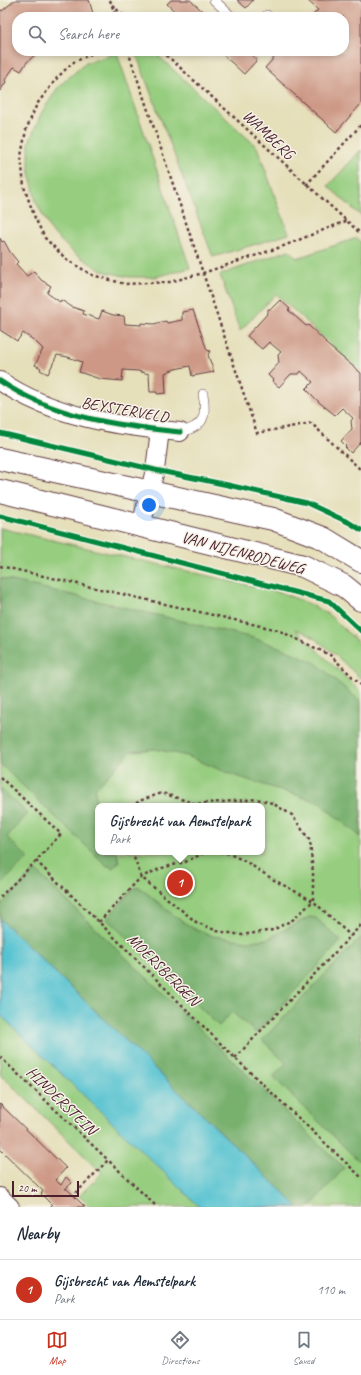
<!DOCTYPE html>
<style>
body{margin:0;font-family:Caveat,sans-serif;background:#f2f2f3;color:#1f2937}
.scale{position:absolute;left:12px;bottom:10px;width:67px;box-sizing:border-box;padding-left:4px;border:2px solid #4a1f2b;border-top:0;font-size:11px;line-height:14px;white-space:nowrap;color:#4a1f2b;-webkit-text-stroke:3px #f7f3e8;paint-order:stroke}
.you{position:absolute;left:149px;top:505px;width:14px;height:14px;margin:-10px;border:3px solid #fff;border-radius:50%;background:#1a73e8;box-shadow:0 0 0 6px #1a73e833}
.badge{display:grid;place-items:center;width:26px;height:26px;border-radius:50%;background:#c8321e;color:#fff;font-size:13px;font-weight:700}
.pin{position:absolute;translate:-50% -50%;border:2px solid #fff;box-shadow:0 1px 4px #0006}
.popup{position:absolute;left:95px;top:803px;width:170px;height:52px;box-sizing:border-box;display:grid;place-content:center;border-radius:8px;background:#fff;filter:drop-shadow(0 1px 3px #0005);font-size:13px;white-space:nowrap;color:#747a83}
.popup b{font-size:15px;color:#1f2937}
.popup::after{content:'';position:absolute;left:50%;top:100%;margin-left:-8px;border:8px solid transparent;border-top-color:#fff}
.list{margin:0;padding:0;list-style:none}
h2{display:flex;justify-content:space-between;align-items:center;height:52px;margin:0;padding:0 16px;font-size:17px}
h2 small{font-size:13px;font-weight:400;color:#747a83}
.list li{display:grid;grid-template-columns:26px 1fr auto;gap:12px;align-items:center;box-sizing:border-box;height:60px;padding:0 16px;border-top:1px solid #e0e1e3}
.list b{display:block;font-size:15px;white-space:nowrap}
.list p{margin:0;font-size:13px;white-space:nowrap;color:#747a83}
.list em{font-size:13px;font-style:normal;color:#747a83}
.icon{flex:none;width:22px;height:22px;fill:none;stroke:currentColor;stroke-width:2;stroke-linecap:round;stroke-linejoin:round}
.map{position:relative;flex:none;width:361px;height:1207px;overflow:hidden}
.search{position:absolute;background:#fff;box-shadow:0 2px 6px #0003;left:12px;right:12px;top:12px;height:44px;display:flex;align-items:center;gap:10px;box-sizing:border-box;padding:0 14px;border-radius:16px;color:#747a83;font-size:15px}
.sheet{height:112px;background:#fff}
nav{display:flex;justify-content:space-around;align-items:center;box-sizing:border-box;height:56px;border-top:1px solid #e0e1e3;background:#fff;font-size:11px;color:#747a83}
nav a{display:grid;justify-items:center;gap:2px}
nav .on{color:#c8321e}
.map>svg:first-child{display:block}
.green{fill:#96cd7f;stroke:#707655;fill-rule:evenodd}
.forest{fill:#78b06e;stroke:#61684c}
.water{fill:#57c3d1;stroke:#50717e}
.building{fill:#cd9986}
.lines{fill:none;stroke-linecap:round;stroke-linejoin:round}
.service-casing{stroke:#613c40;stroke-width:10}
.minor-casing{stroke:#613c40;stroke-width:20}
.secondary-casing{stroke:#613c40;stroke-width:24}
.path{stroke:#613c40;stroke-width:2.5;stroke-dasharray:3 3;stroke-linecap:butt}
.service{stroke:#fff;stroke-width:9}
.minor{stroke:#fff;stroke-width:18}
.secondary{stroke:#fff;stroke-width:22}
.cycleway-casing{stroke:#f7f3e8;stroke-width:8}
.cycleway{stroke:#00873e;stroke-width:5}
.labels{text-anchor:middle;stroke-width:3;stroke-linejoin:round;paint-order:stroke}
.street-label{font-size:16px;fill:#4a1f2b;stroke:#f7f3e8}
</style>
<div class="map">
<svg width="361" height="1207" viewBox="0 0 361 1207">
<rect width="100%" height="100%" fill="#f7f3e8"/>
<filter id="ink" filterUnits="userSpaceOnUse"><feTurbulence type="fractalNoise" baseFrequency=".025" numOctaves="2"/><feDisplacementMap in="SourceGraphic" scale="8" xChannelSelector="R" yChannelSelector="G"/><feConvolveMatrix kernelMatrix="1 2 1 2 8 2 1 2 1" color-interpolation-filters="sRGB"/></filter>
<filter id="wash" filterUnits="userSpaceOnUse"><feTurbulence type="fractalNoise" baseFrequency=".012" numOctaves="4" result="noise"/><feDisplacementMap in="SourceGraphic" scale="16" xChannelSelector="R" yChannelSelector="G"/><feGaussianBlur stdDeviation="0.9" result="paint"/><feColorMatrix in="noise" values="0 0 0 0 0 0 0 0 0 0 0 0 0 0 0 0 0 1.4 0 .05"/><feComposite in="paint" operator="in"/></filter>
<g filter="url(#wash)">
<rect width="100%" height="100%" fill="#e5dfba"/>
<!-- green -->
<g class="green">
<polygon points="135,51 153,51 257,147 289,234 213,257"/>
<polygon points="117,53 190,268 155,277 129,277 102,271 74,253 51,231 36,202 29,168 29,142 42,112 59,86 86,63"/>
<polygon points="361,150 361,216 328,186"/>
<polygon points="357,238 361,242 361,372 276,294 240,331 220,275 289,250 297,258"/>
<path d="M0,528L282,593L312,605L329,615L361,645V679C344,663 317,635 295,629L361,692V1207H90L79,1196L102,1173L0,1074ZM98,806H262V852H98Z"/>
</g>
<!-- forest -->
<g class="forest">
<polygon points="0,578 254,638 284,649 316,663 361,702 361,837 318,802 233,775 187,756 155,749 131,751 95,789 96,800 100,806 98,806 98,852 117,852 119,862 113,868 106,865 0,764"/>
<polygon points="0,788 27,813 7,837 28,858 0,885"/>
<polygon points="35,870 344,1168 310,1207 298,1207 0,919 0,906"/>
<polygon points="138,886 176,917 193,928 213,936 249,941 267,939 309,917 316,918 341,941 256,1033 232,1012 219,1026 107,919 132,890"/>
<polygon points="361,937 361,1163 273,1077 286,1063 262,1040"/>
</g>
<!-- water -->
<polygon class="water" points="0,919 298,1207 200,1207 0,1015"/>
<g id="blocks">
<!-- building -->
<g class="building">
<polygon points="15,0 89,0 94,17 80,17 79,15 75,17 17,17 17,51 33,51 36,54 27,62 21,71 14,67 5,80 6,82 0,91 0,9 2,11"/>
<polygon points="171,0 190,0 209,17 181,17 167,4"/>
<polygon points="237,0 253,0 246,8"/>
<polygon points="307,0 361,0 361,104 336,132 265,68 280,51 344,51 344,17 311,17 318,10"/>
<polygon points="219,51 247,51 257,60 244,74"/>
<polygon points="0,238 2,242 4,241 10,252 18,262 16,264 27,276 34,271 41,280 51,286 47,293 60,302 61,300 72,307 84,311 83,314 99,319 102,311 113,315 124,316 125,324 141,325 141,323 154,324 166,321 167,323 182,320 182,312 193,310 207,350 210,351 208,355 214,372 192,376 190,366 175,369 165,373 166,393 157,394 157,392 150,392 149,374 138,371 123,370 122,381 100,379 79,372 82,362 68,357 57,355 48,374 40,370 41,368 35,365 43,349 35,341 23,333 17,341 0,330"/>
<polygon points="280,300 290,309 288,310 306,326 308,325 326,342 325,343 361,373 361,442 351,453 345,447 346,446 341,441 352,429 351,421 353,418 342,408 335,415 320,403 306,389 313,382 301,371 299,374 291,374 279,387 272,381 273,380 268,375 279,363 278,355 281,352 269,342 262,349 247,336 268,313 268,309 271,309"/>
<polygon points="0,1104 66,1168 55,1180 61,1185 66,1177 72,1183 65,1189 67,1189 85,1207 50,1207 52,1205 41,1194 43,1191 0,1149"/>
</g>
</g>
</g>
<g filter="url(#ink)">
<use href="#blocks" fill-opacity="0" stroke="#613c40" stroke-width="1"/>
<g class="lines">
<defs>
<g id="service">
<polyline points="214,0 232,17"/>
<polyline points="265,17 267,15"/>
<path d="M180,432C204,427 207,417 203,394"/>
</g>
<g id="minor">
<path d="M0,381C53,417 118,426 180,432"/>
<polyline points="141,526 155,470 160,430"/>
<polyline points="0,1197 10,1207"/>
</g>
<g id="secondary">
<polyline points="0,459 273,519 323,538 361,561"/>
<polyline points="0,491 303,566 344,586 361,600"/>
</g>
</defs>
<!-- service casing -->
<use href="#service" class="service-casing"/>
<!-- minor casing -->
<use href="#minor" class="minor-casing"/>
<!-- secondary casing -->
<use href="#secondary" class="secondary-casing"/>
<!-- path -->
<g class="path">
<polyline points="110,0 116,17"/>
<polyline points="112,5 125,17"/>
<polyline points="97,51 72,63 57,78 37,104 26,130 21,156 24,187 35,218 45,238 66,259 92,275 125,284 170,282 203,273 281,247 346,221"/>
<polyline points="128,51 257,433 311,423 361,470"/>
<polyline points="162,51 361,234"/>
<polyline points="306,185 361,125"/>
<polyline points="0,566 278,630 330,655 361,685"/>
<polyline points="0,777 61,834 36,861 99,922 235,1058 361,1177"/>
<polyline points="132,852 141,877 196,922 217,931 242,935 273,930 294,919 313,901 313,874 310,841 292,815 272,803 257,799 196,804 162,793 139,801 134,806"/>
<polyline points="220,852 227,853 245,861 274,880 313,901 351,936"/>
<polyline points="0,897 36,861"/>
<polyline points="99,922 141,877 162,868 185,862 206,852"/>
<polyline points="0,1057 108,1160"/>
<polyline points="235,1058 361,925"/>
<polyline points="76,1193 108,1160 157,1207"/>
</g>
<!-- service -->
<use href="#service" class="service"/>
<!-- minor -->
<use href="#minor" class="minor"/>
<!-- secondary -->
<use href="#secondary" class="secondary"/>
<defs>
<g id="cycleway">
<path d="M0,381C53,417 118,426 180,432"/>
<polyline points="0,433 155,470 228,485 307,503 350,523 361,530"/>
<polyline points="0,516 329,601 361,631"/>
</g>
</defs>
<!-- cycleway casing -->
<use href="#cycleway" class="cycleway-casing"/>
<!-- cycleway -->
<use href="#cycleway" class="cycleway"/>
</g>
</g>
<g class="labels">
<!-- street labels -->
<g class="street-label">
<text transform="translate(269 134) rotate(43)" y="6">WAMBERG</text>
<text transform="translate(125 409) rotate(10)" y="6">BEYSTERVELD</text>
<text transform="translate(243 552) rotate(15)" y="6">VAN NIJENRODEWEG</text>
<text transform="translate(164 969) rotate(45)" y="6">MOERSBERGEN</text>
<text transform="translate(62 1100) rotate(44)" y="6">HINDERSTEIN</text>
</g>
</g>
</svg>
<div class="scale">20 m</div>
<div class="you"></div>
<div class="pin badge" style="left:180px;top:883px">1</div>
<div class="popup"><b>Gijsbrecht van Aemstelpark</b>Park</div>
<div class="search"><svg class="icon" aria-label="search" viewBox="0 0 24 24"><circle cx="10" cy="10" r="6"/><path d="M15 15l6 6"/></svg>Search here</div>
</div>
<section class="sheet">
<h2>Nearby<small></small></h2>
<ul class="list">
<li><span class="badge">1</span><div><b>Gijsbrecht van Aemstelpark</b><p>Park</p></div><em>110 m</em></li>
</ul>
</section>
<nav>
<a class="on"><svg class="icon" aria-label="map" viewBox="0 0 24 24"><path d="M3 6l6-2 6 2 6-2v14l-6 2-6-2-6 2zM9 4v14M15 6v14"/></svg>Map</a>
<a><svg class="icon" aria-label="directions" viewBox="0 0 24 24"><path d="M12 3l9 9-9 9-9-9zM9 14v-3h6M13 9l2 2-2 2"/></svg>Directions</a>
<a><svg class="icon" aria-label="saved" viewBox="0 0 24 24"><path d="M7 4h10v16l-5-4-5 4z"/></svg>Saved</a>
</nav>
